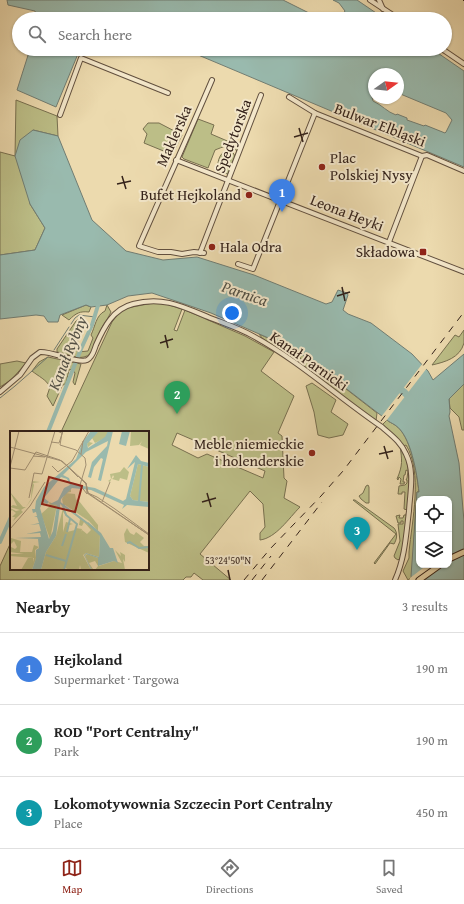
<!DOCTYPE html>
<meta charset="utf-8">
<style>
body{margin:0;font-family:"Gentium Book Plus",serif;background:#f6f6f6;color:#222}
.controls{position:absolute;right:12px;bottom:12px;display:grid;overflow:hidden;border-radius:8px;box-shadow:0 1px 3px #0004}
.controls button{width:36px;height:36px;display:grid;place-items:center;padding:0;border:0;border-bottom:1px solid #e0e0e0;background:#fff;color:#222;font:20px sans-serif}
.compass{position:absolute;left:368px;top:68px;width:36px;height:36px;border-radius:50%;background:#fff;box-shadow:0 1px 3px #0004;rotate:75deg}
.you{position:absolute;left:232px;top:313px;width:14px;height:14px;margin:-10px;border:3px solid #fff;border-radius:50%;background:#1a73e8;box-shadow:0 0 0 6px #1a73e833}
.badge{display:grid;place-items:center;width:26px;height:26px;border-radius:50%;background:#8f2418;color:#fff;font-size:13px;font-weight:700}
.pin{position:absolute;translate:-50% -33px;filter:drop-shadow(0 1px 2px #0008)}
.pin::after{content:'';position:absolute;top:21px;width:14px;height:12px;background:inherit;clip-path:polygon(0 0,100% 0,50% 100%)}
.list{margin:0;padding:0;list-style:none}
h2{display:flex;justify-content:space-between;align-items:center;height:52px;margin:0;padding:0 16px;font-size:17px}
h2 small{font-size:13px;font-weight:400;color:#767676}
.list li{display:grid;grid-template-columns:26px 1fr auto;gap:12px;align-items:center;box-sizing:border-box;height:72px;padding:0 16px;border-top:1px solid #e0e0e0}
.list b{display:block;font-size:15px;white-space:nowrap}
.list p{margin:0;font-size:13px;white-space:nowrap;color:#767676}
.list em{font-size:13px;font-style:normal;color:#767676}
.icon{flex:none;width:22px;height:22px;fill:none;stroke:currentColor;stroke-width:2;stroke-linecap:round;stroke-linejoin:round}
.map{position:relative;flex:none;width:464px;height:580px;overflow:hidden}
.search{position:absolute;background:#fff;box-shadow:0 1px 3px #0004;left:12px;right:12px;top:12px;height:44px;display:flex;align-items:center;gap:10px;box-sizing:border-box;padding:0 14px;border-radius:22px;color:#767676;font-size:15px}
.sheet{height:268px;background:#fff}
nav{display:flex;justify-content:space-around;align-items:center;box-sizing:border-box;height:56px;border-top:1px solid #e0e0e0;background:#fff;font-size:11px;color:#767676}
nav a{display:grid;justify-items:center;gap:2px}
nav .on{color:#8f2418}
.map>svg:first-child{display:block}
.green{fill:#bcbe87;stroke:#787050;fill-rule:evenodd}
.water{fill:#99baae;stroke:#717d73;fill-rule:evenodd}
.pier{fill:#ecdaae}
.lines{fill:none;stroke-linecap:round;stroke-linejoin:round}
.stream{stroke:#717d73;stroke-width:1}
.canal{stroke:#99baae;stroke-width:4}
.river{stroke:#99baae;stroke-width:7}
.minor-casing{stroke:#62503f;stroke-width:6}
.major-casing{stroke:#34221a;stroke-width:7}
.minor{stroke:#f3e7ca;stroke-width:4}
.major{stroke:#ecdaae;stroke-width:5}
.rail{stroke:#34221a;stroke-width:1;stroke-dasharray:7 7;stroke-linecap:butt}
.ticks{fill:none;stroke:#34221a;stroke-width:1.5}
.poi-dot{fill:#8f2418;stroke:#f3e7ca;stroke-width:1.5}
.labels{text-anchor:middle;stroke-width:4;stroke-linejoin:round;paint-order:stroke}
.street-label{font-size:15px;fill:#34221a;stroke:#f3e7ca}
.poi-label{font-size:15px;fill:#34221a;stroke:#f3e7ca;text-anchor:end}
.water-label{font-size:16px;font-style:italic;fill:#525046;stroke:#f3e7ca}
.inset-river{fill:none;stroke:#99baae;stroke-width:2}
.inset-road{fill:none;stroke:#a29073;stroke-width:1}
.view{fill:#8f2418;fill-opacity:0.15;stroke:#8f2418;stroke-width:2}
.inset-edge{fill:none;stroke:#34221a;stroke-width:2}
.ticks-label{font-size:10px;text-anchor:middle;fill:#34221a;stroke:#f3e7ca;stroke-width:4;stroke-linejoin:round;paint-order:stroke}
</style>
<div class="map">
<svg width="464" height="580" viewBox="0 0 464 580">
<rect width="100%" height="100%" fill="#ecdaae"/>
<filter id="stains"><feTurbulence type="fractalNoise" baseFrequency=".005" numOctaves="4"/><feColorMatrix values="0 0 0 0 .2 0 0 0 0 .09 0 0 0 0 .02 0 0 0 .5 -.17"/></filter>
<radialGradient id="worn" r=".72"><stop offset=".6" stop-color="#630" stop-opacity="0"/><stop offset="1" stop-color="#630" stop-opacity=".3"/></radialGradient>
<!-- green -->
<g class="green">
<polygon points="16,100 57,116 58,136 33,130 30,204 45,228 35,250 0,255 0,152 15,156"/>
<path d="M198,119L214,125L211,134L239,146L237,151C229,143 223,147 215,150L208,168L184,159L182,157Z"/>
<polygon points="148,123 159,123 182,135 174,151 166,152 144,143 147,134 143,129"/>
<path d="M227,150L232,151L235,156L228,174L219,172C216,164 219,153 227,150Z"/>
<path d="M153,303L166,304L182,309L174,330L177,331L185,310L245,336L274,352L261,371L294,396L278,433L282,436L284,478L287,481L284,498L300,507C289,518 276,538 260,540V533L265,527L263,504L250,491L200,554L231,580H203L194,573L191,577H186L183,580H0V566L11,542V569H148V432H61L112,322L119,312L127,308ZM177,433L265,471L263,478L207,454L198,458L172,445Z"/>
<path d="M86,305L91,307L89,312C80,311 76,313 69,320L62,315Z"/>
<path d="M107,305L111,312C108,319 103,325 100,331C96,339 95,355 84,357C76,359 65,353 57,352V349L76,321L81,318L86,320L75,348L78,352L88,351L93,338L91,335C95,327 96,315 105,311Z"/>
<path d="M464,330C464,334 464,339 464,343C460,358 445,362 432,365L455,335L459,337Z"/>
<polygon points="259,334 296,350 377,413 376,421 303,367 300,357 287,351 283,352 262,338"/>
<path d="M48,357L81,364L75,385L73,382L75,373L72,369L69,370L66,383L62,386L53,406L47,396L50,387C47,380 38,376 32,371L39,362Z"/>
<polygon points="17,361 26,363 11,380 0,387 0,364"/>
<polygon points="312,383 336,400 331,412 348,424 343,435 329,438 318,435 314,412 306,386"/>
<polygon points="464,384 464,430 462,430 459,417 450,408 449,399"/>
<path d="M387,420C389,422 392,423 395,425C411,435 417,474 419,492H417L412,577L408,580L403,571L409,558V552C412,521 423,472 406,445L404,446L382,425Z"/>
<path d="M400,446C417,468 405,525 403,552L400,558L398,560L395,558L394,556L400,541L398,524H403V521H401V523H398L396,516L400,515L399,518H403L404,515H406L407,510L404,509L405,492H402V494H398L399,486L405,485L407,483V480H406L407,478L408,471L406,470L405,475H404L403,482H405L404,484H400L401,479L399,477L398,480L397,479C403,465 402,460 400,446Z"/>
<polygon points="368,485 369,487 369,503 366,503 361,499 359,496 363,493 366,486"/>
<path d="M353,500H355L394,528C398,533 397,539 394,544L390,543L375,564L374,563L396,534Z"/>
</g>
<!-- water -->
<g class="water">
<polygon points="7,0 283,0 309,13 333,17 341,17 345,11 339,3 333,0 357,0 385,19 110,19 96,13 94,14 92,19 37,19 35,11 8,5"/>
<polygon points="30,49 80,49 56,107 17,90"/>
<path d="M184,49H432L464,71V167ZM374,74H398V93L446,113L452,120L446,132L445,133L425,125L424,126L407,120V118L397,114L396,115C387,112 382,105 373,101L371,94L374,92Z"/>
<path d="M33,130L58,136L92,220L126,251L163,260L197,257L254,275L326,304L332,302L338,290L347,293L348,295L343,310L348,314L371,323L412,354L428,371L433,380L464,354V384L449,399L450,412L449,416L459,463L464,521V580H412L411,576L417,492H419C417,474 411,435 395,425C392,423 389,422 387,420L296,350L211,313L152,293L128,296L107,305L91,307L86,305L60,315L58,322H48L44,316L36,315L0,319V255L35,250L45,228L30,204L15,156L20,140ZM419,499H449V565H419Z"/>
</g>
<!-- pier -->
<g class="pier">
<polygon points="423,363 427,368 386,421 381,417"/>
<polygon points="427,565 446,565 424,580 410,580 410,578"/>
</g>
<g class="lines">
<!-- stream -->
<g class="stream">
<polyline points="71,324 75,318 79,315 95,317"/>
<polyline points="54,350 69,327"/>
<polyline points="0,398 15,386 48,357"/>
</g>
<!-- canal -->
<g class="canal">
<polyline points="48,432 81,349 92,325 99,302"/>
<polyline points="0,542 11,517"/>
</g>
<!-- river -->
<polyline class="river" points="395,386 404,392 413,401"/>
<defs>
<g id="minor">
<polyline points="370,0 399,19"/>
<polyline points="379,0 383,9"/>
<polyline points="442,49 464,64"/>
<polyline points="289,97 315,113 422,156 427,155 464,171"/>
<polyline points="60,115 81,58 168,93"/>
<polyline points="176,160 464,272"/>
<polyline points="389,242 422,156"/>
<polyline points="200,253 261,95"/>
<path d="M204,253L194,252L182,254L171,252H158L139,246C163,191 188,136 212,80"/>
<polyline points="238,264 253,269 315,113"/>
<path d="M0,392L20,375L32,358L40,352C52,351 78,364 87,360C93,357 94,350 96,345C104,327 113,309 133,304C162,296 182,306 208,317C223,323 239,328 253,336C299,361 338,397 382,427C391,435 401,442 406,454C415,472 410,492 409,511C406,535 405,558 395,580"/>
</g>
<g id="major">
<polyline points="449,559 464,552"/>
<polyline points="419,580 440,565"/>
</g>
</defs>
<!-- minor casing -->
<use href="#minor" class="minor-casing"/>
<!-- major casing -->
<use href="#major" class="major-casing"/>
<!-- minor -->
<use href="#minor" class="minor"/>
<!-- major -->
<use href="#major" class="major"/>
<!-- rail -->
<g class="rail">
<polyline points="463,0 464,1"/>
<polyline points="244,580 270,549 321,496 343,471 464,312"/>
<polyline points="252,580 271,556"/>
<polyline points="262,580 322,502"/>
</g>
</g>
<!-- ticks -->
<path class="ticks" d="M299,128L303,142M294,137L308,133M122,176L126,189M117,184L131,181M342,287L345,301M337,296L350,292M165,335L168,348M160,343L173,339M384,446L388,459M379,454L393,451M207,493L211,507M202,502L216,498M228,570L230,580"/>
<!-- markers -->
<g class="poi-dot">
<circle cx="322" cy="167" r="4"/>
<circle cx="249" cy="195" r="4"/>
<circle cx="212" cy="247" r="4"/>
<rect x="419" y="248" width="8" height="8" rx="2"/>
<circle cx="312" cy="453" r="4"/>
</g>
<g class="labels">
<!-- street labels -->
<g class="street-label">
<text transform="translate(380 125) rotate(21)" y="5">Bulwar Elbląski</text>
<text transform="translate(174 136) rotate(-66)" y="5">Maklerska</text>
<text transform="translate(233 136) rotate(-69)" y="5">Spedytorska</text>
<text transform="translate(347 213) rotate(21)" y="5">Leona Heyki</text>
<text transform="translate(309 361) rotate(35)" y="5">Kanał Parnicki</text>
</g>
<!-- poi labels -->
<g class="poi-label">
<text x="330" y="163" text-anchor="start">Plac<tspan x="330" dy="17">Polskiej Nysy</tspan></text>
<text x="241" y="200">Bufet Hejkoland</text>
<text x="220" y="252" text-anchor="start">Hala Odra</text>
<text x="415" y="257">Składowa</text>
<text x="304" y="449">Meble niemieckie<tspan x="304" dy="17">i holenderskie</tspan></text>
</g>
<!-- water labels -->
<g class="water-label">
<text transform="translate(245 293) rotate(19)" y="6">Parnica</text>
<text transform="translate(67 353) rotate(-68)" y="6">Kanał Rybny</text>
</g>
</g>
<!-- overview -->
<g transform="translate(10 431)">
<rect width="139" height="139" fill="#ecdaae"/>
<path d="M89,0H99L95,7L85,12L82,7L79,11L83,12L78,16L77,13L82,6ZM121,0H139V18L130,14L132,10L129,14L120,15ZM128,33L139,36V71L123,69L120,65ZM114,36L119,41L117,49L110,47L109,50L102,48L104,46L103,44L100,51L98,50L101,48L100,43L110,41ZM22,50L30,51L23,52L24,54L21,69L16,76L11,79L13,81L3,90L5,86H2L6,82L2,79L0,81V77L6,80L10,79L0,76L3,74L7,75L0,61L13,76H16L21,68ZM61,58V61L56,62L65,63L66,69L68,68L67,71L69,70L88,94V100L79,90L55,74L54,77L51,74L53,73L52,68L56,61ZM39,71L47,74L40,108L31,83L40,75ZM53,77L59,87L53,81V101L56,91L63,93L59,94L57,101L65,99L67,93L66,97L72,98L71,101L72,99L77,103L81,99L74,91L72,95L69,94L70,88L66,84L90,103L89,126L76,122L73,124L81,139H71L70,134L69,139H58L55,136L54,139H31L36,121L46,105ZM117,97L120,102L124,104L126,101L134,107L130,111L134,115H139V122L115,111L114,103ZM1,107L11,110L10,121H22L24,114L29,116L25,119L26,127L22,139H11L18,127H23V131L24,127L0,125V123H14L0,121L1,116L5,118L7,116L4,110L0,114ZM105,119L111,125L110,121L115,124V131L113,128L115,139H85L88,135L85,130L79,132L83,138L82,139L75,125L77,123L88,127L89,135L104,130L112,132Z" fill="#bcbe87"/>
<path d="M81,0H89L77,13L78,17L95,6L98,0H103L91,50L88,49L93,28L91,27L84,36L81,47L78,46L82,31L97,15L98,10L76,21L53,44L59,47L61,53L85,57L113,70L116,68L125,31L117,38L126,24L131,30L139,32V36L128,33L120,65L123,69L139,71V76L117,74L112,78L114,74L81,59L62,57L51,68L46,105L36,121L31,139H22L26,127V119L29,117L28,108H30L5,107L31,106L30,102L16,103L31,100L29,93L20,94L29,92L27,86H24L27,85L26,81L23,82L22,78H25L26,70L34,56L66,28L73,10ZM51,46L57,48L60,54L54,57L48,69L40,73L47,74L43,100L39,108L30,77L33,71L37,73L39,71L34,67ZM112,0H120L116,15L109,13ZM78,91L91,102L100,117H103L108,132L104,130L88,135V127L76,123L75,125L82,139H81L74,124L76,122L89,126L90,105L76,92Z" fill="#99baae" fill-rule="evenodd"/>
<path class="inset-river" d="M129,70L132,34M49,71L77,92M53,75L56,84L67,93L54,139M57,101L60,88M117,112L120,111L129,117L139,116M52,115L56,103M36,124L56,130"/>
<path class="inset-road" d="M47,0L52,2L50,14L66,19L75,27L76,34L70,54L77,63M41,11L49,12L53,0M0,16L52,30L76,52L78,62L139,104M71,23L73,10M23,25L35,26M56,34L68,46M42,35L48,41L62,30L79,0M0,36L9,0M0,37L15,39M15,39L26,21L50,29L57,35M19,67L24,42L32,43L45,0M92,71L100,51M0,98L20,75L35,51M139,103L105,78L87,66L78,62L76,52L68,45L76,53L77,62L139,104"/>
<path class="view" d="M39,46L72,55L65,81L32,73Z"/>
<rect width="139" height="139" class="inset-edge"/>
</g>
<g class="ticks-label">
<text x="228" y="564">53°24'50"N</text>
</g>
<rect width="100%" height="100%" filter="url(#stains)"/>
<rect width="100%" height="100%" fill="url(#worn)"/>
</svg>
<div class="controls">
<button><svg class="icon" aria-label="locate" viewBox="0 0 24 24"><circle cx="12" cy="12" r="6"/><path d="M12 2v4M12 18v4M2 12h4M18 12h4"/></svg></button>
<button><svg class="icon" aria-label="layers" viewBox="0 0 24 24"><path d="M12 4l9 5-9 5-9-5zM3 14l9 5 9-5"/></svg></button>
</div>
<svg class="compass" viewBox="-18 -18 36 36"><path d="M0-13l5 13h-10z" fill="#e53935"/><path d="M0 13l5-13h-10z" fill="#767676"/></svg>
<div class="you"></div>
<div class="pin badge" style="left:282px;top:212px;background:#3f7fe0">1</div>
<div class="pin badge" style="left:177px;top:414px;background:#2e9e5b">2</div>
<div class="pin badge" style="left:357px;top:550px;background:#0f9aa8">3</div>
<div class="search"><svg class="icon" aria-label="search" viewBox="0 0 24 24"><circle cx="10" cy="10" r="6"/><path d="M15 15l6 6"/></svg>Search here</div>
</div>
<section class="sheet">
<h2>Nearby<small>3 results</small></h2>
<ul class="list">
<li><span class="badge" style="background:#3f7fe0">1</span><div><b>Hejkoland</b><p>Supermarket · Targowa</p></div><em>190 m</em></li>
<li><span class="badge" style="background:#2e9e5b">2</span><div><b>ROD &quot;Port Centralny&quot;</b><p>Park</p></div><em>190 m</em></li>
<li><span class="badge" style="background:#0f9aa8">3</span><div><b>Lokomotywownia Szczecin Port Centralny</b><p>Place</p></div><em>450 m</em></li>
</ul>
</section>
<nav>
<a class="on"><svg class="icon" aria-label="map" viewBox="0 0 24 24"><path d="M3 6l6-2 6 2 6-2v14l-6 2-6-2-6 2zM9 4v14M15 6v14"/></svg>Map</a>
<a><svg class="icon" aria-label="directions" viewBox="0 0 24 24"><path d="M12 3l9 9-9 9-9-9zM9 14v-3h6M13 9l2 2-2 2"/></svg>Directions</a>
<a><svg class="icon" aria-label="saved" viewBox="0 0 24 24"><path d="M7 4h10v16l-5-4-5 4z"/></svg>Saved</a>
</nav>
